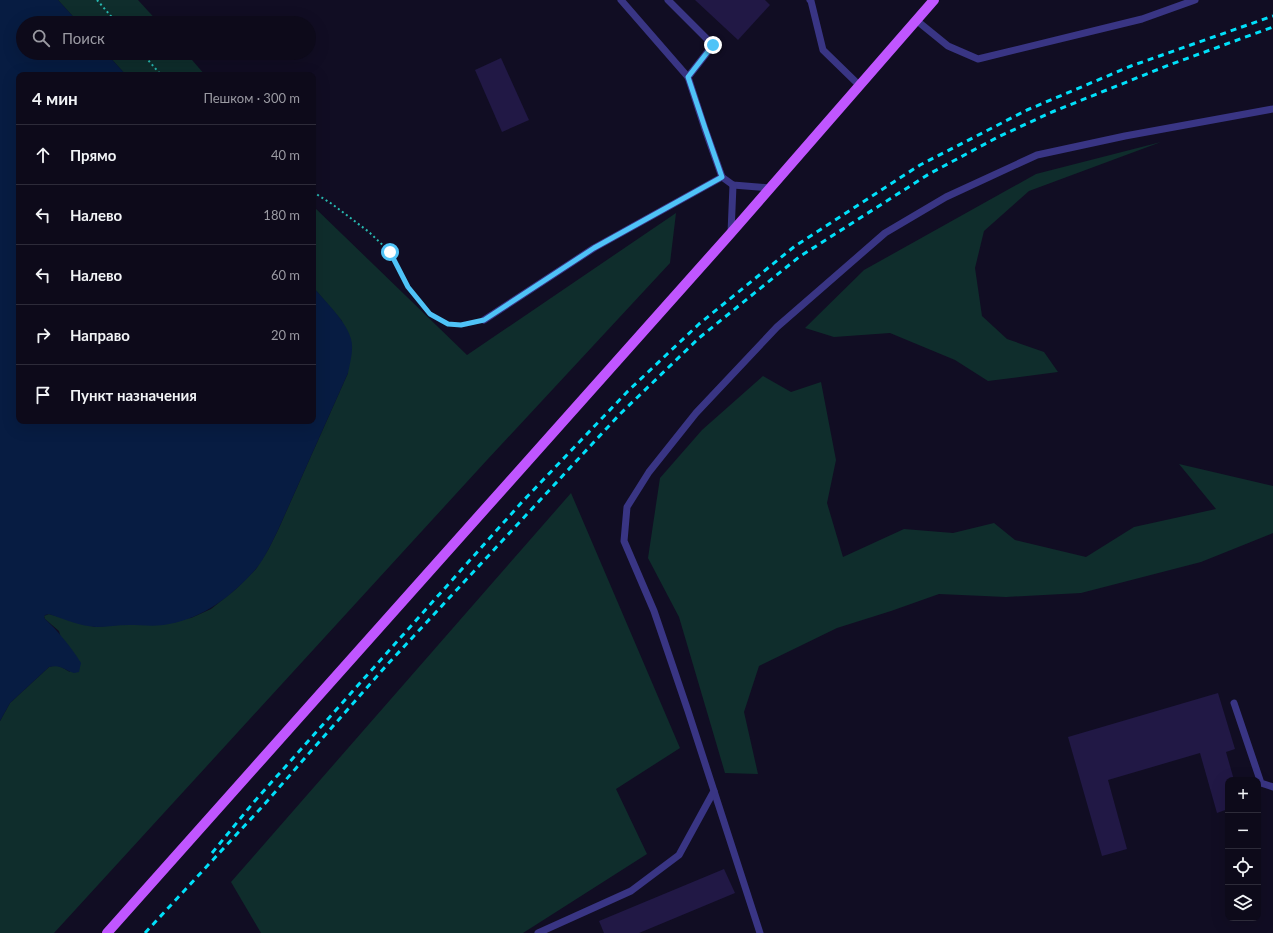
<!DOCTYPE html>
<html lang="ru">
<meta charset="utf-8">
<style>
body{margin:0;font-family:Lato,sans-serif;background:#1b1827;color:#f1f3f6}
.controls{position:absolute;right:12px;bottom:12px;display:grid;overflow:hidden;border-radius:8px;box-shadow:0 4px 16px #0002}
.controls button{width:36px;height:36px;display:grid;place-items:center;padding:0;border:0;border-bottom:1px solid #2d2b39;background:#0d0a1a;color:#f1f3f6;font:20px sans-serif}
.stop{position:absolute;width:12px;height:12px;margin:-9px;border:3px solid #4fc3f7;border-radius:50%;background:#fff}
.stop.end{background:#4fc3f7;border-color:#fff;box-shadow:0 1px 4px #0008}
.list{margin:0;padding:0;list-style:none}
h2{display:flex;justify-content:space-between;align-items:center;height:52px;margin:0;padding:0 16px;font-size:17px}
h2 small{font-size:13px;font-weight:400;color:#9a9aa2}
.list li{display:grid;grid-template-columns:26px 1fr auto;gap:12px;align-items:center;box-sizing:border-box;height:60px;padding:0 16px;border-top:1px solid #2d2b39}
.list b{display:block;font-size:15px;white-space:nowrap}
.list em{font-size:13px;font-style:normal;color:#9a9aa2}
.icon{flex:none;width:22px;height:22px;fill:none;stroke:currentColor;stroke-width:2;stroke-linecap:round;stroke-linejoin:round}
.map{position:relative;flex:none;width:1273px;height:933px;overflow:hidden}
.search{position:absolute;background:#0d0a1a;box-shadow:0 4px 16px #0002;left:16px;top:16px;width:300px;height:44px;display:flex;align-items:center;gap:10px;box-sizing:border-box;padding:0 14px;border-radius:22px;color:#9a9aa2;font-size:15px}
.panel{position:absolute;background:#0d0a1a;box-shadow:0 4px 16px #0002;left:16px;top:72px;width:300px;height:352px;border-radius:8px}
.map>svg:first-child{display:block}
.green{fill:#0f2d2c}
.water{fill:#071c42}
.building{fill:#211845}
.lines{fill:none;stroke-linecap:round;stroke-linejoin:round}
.path{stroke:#28b9b1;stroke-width:2;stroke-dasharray:2 3;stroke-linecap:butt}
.service{stroke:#393584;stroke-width:7}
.primary{stroke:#c056ff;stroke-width:10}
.rail{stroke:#00e0fa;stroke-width:3;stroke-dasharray:6 5;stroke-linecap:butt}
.route{stroke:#4fc3f7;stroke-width:5}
</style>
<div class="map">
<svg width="1273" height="933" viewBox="0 0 1273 933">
<rect width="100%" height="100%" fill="#110d23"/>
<!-- green -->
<g class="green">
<polygon points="58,0 138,0 159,23 79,23"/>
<polygon points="106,53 186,53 205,75 126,75"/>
<polygon points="1161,142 1029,191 984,231 975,268 982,316 1007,339 1044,352 1058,372 988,381 955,360 890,333 834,337 805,328 864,270 1036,174"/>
<path d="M313,206L467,355L676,213L670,263L487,460L54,933H0V721L10,703L49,667C59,664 61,667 70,672L59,631L45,619L44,616L49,614L95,627L191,618L211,609L236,589L256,569L268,550L278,530L348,373L342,321L313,287Z"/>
<polygon points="763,376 791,392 821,382 836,460 827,503 843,557 904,529 953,533 994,523 1015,540 1086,557 1134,527 1216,509 1179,464 1273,486 1273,533 1201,562 1081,593 1006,597 939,594 891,611 837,628 759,666 744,712 758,774 725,773 679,617 648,558 660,478 702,430"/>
<polygon points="571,493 680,748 616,789 647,854 523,933 261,933 231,882"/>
</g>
<!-- water -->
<path class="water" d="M0,0H58L79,23H23V53H106L126,75H19V421H313V287C324,300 347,322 351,339C354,350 350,362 348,373L278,530C271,544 265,558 255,570C232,596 203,618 169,624C157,627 142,625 129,625C118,625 107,627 96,627C79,626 64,619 49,614L45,615L44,617L45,619C59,632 71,647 81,663L79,672L74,673C64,670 61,664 49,667L10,703L0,721Z"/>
<!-- building -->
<g class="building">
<polygon points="695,0 765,0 770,5 738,40"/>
<polygon points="501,58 529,120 502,132 475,70"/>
<polygon points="1218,693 1235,749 1226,752 1234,780 1228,780 1228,809 1217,813 1200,753 1108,780 1127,849 1102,856 1068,737"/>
<polygon points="724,869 735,893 639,933 604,933 599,921"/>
</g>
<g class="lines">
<!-- path -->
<g class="path">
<polyline points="97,0 117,23"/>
<polyline points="142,53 161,75"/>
<polyline points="313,192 332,204 369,232 390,252 409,287 429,314 448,324 461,325 475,322"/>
</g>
<!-- service -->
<g class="service">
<polyline points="621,0 688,77 705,129 722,177 733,185 770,188"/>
<polyline points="668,0 713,45 688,77"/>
<polyline points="810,0 811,1 823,50 860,86"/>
<polyline points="916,20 948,46 978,59 1142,19 1195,0"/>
<polyline points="731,233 733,185"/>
<polyline points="484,320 594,248 722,177"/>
<polyline points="1234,703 1261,783 1273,787"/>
<polyline points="714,791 760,933"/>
<polyline points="538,933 631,891 679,855 714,791 688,711 654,611 624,541 627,507 649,472 696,413 777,327 885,233 946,197 1037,155 1125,136 1273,109"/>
</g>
<!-- primary -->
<polyline class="primary" points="107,933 731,233 934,0"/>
<!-- rail -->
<g class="rail">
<polyline points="212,853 253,803 385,655 522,502 628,391 699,324 795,246 920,165 1027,110 1131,66 1273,16"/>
<polyline points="145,933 261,808 386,666 620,414 699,338 799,257 929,174 998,137 1052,112 1169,65 1273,27"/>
</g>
</g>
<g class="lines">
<!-- route -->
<polyline class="route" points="390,252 408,287 430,314 448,324 461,325 484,320 594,248 722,177 705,128 688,77 713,45"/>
</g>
</svg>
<div class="controls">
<button>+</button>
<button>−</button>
<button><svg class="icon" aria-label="locate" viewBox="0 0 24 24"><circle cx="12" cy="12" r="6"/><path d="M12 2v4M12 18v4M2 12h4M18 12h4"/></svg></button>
<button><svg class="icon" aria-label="layers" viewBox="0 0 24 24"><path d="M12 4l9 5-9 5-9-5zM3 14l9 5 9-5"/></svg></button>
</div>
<div class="stop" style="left:390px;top:252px"></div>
<div class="stop end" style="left:713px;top:45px"></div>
<div class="search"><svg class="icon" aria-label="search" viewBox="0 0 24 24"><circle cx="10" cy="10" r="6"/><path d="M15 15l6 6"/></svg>Поиск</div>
<section class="panel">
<h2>4 мин<small>Пешком · 300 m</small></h2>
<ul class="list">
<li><svg class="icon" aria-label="ahead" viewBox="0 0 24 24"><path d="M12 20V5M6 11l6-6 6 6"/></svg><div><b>Прямо</b></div><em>40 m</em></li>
<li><svg class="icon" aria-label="left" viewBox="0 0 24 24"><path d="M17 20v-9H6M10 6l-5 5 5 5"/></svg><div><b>Налево</b></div><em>180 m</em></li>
<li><svg class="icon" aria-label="left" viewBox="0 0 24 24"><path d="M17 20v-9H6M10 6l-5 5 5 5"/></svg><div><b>Налево</b></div><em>60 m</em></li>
<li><svg class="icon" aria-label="right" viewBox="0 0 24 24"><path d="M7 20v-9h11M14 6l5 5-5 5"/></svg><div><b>Направо</b></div><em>20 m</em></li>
<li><svg class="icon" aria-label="arrive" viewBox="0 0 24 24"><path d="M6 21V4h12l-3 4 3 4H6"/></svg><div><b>Пункт назначения</b></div></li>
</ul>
</section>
</div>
